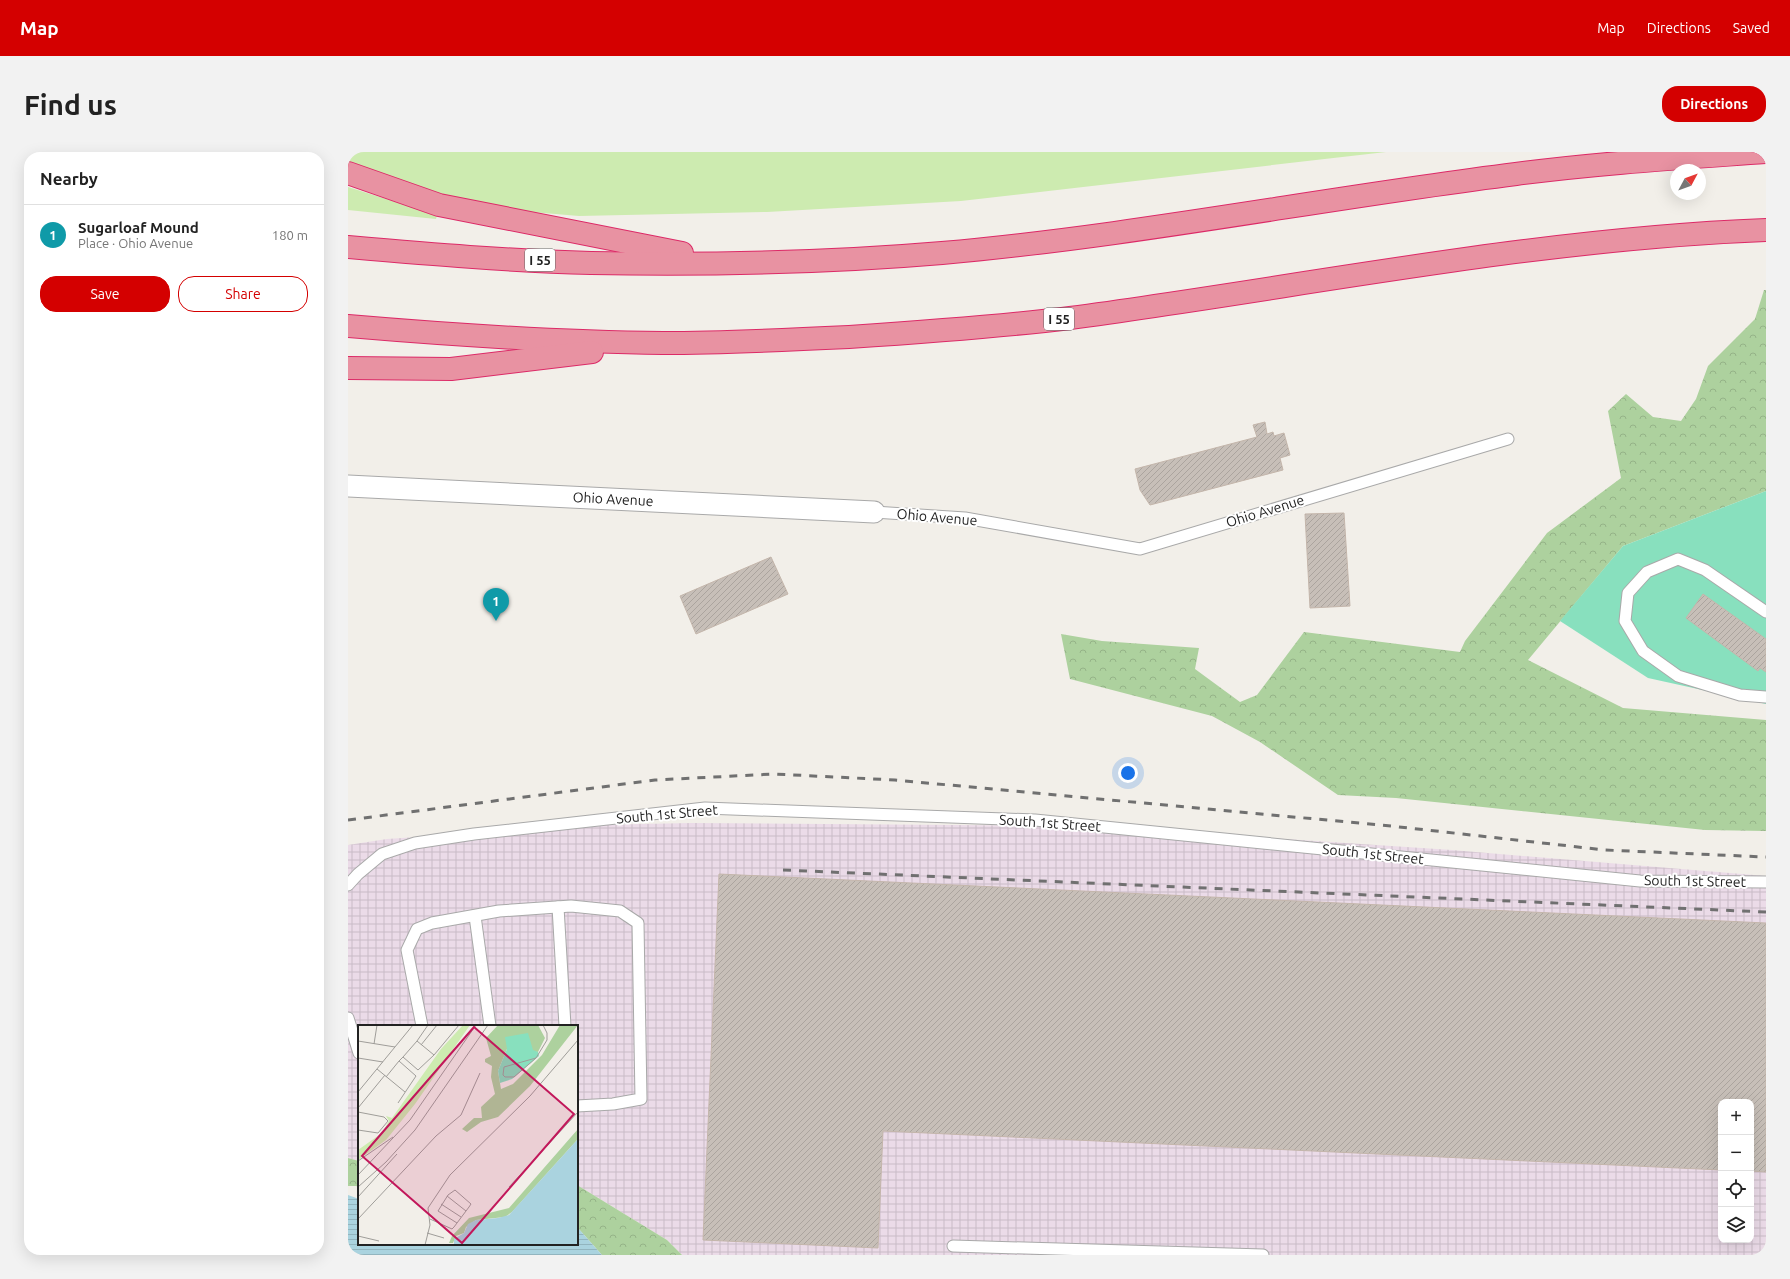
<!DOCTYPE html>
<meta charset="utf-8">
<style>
body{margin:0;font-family:Ubuntu,sans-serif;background:#f2f2f2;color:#222}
.controls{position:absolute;right:12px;bottom:12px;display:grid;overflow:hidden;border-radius:8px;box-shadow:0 4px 16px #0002}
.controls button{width:36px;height:36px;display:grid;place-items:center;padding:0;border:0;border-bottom:1px solid #e0e0e0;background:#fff;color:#222;font:20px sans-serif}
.compass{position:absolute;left:1322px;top:12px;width:36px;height:36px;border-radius:50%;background:#fff;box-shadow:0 4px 16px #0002;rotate:49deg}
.you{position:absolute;left:780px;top:621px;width:14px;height:14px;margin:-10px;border:3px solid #fff;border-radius:50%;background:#1a73e8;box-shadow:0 0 0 6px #1a73e833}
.badge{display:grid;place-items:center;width:26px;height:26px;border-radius:50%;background:#d40000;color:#fff;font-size:13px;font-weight:700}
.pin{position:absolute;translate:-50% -33px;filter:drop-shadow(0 1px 2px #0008)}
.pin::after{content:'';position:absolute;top:21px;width:14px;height:12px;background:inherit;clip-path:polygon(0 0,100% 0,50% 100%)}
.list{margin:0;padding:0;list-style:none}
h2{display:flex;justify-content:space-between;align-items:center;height:52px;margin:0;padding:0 16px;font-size:17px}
h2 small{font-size:13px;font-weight:400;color:#767676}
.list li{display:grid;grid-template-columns:26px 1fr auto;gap:12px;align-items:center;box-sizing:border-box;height:60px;padding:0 16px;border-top:1px solid #e0e0e0}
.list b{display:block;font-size:15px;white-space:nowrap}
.list p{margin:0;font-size:13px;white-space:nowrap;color:#767676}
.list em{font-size:13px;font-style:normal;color:#767676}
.actions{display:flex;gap:8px;padding:12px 16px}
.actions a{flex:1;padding:9px 0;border:1px solid #d40000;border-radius:16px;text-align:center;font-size:14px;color:#d40000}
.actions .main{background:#d40000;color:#fff}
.icon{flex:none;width:22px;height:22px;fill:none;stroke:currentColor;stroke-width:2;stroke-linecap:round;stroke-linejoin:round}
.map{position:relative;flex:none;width:1418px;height:1103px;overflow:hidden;border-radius:16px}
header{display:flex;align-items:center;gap:24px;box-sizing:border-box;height:56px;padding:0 20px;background:#d40000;color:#fff}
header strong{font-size:19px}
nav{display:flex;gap:22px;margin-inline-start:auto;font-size:14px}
.intro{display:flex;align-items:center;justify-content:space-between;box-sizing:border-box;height:96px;padding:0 24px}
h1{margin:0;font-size:28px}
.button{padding:10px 18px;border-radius:16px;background:#d40000;color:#fff;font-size:14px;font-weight:700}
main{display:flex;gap:24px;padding:0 24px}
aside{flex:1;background:#fff;border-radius:16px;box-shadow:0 4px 16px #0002}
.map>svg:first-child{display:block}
.industrial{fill:url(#industrial-grid);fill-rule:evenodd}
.grass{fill:#cdebb0}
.forest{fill:url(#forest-crowns)}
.pitch{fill:#88e0be}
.water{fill:url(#water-rules)}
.building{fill:url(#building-hatch);stroke:#c4b6ab}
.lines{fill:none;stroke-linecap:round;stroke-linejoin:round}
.service-casing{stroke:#a9a9a9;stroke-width:13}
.minor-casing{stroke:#a9a9a9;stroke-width:23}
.motorway-casing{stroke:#dc2a67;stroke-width:24}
.service{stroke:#fff;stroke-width:11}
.minor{stroke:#fff;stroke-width:21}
.motorway{stroke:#e892a2;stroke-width:22}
.rail{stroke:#707070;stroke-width:3;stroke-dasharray:8 8;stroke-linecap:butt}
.labels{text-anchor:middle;stroke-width:4;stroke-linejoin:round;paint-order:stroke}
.shield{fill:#fff;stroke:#646464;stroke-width:1}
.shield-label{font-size:13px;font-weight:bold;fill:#222}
.street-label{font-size:14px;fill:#222;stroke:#fff}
.inset-road{fill:none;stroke:#9f9d99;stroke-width:1}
.view{fill:#c2185b;fill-opacity:0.15;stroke:#c2185b;stroke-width:2}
.inset-edge{fill:none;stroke:#222;stroke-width:2}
</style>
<header>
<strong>Map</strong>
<nav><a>Map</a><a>Directions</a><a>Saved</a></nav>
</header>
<div class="intro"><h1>Find us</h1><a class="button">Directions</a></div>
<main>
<aside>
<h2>Nearby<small></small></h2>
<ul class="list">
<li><span class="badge" style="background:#0f9aa8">1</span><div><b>Sugarloaf Mound</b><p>Place · Ohio Avenue</p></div><em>180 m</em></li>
</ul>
<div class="actions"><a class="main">Save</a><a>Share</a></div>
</aside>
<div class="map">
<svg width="1418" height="1103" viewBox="0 0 1418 1103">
<defs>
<pattern id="industrial-grid" width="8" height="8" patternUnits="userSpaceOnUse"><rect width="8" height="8" fill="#ebdbe8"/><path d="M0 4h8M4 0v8" fill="none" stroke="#c9bcc7"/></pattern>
<pattern id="forest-crowns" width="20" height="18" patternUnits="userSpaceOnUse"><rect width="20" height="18" fill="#add19e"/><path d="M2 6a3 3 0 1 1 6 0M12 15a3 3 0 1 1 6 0" fill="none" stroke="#95b388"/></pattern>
<pattern id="water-rules" width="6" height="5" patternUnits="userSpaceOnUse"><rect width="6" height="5" fill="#aad3df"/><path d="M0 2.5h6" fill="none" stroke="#92b5bf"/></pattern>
<pattern id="building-hatch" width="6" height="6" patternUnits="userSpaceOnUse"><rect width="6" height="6" fill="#c7bfb8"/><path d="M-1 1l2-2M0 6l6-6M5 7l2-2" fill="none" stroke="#aba49e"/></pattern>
</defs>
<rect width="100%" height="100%" fill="#f2efe9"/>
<!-- industrial -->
<path class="industrial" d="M344,671L737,674L1104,698L1418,724V1103H334L319,1088L229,1033V874H11V1009L0,1006V693L39,687L246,673ZM1373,950H1403V1088H1373Z"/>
<!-- grass -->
<g class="grass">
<polygon points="0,0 1038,0 613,49 419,60 231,64 148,57 86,42 0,12"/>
<polygon points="0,35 89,63 88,67 0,58"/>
</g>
<!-- forest -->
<g class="forest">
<polygon points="1416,138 1418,138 1418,339 1275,394 1180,508 1275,556 1418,568 1418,679 1357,678 1048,646 990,643 912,590 864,564 722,527 713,482 754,489 851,496 847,517 892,550 909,543 956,480 1112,500 1117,489 1199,381 1273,326 1260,259 1278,242 1305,265 1333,269 1348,247 1360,214 1407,167"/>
<polygon points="0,1006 11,1009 11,1035 8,1034 0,1034"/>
<polygon points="229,1033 319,1088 334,1103 254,1103 229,1075"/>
</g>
<!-- pitch -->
<polygon class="pitch" points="1418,339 1418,552 1300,526 1212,469 1275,394"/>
<!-- water -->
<polygon class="water" points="0,1043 11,1047 11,1092 229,1092 229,1075 254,1103 0,1103"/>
<!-- building -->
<g class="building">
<polygon points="917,270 919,282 925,280 926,284 936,281 942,303 932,306 935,318 802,353 792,338 787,317 909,285 905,273"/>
<polygon points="996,361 1002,454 962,456 957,362"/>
<polygon points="423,405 440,442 348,482 332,444"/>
<polygon points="1355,442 1418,487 1418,520 1412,516 1410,519 1338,466"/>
<polygon points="371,722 1418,771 1418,1020 1403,1019 1403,950 1373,950 1373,1018 535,979 530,1096 355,1088"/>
</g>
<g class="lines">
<defs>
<g id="service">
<polyline points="526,360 617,366 792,397 1160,287"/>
<polyline points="1418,460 1357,418 1330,407 1299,420 1280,441 1277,469 1295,499 1330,524 1392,543 1418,545"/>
<polyline points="0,733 10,722 34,702 67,691 126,682 357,656 687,668 1292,729 1418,730"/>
<polyline points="210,755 217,874"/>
<polyline points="127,764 142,874"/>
<polyline points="0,866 11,901"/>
<polyline points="74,874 59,798 69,777 84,771 151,759 223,754 272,759 290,771 293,947 265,952 229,954"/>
<polyline points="605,1094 915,1103"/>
</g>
<polyline id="minor" points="0,334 526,360"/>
<g id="motorway">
<polyline points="0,21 91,53 334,101"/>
<path d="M0,95C81,102 162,109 243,111C360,113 477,111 594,101C786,84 976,46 1168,22C1251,11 1335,6 1418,0"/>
<path d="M0,174C105,183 210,190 315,191C377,191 439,188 501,185C575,180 649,175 722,166C954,135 1184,87 1418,78"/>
<polyline points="0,216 103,217 244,200"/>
</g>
</defs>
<!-- service casing -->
<use href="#service" class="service-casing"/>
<!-- minor casing -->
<use href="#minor" class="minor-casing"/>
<!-- motorway casing -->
<use href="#motorway" class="motorway-casing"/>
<!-- service -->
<use href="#service" class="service"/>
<!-- minor -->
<use href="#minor" class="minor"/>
<!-- motorway -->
<use href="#motorway" class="motorway"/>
<!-- rail -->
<g class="rail">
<polyline points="0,668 307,628 426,622 547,628 1043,674 1257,698 1418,705"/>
<polyline points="435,718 1418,760"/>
</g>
</g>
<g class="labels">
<!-- shield labels -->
<g class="shield">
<rect x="177" y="97" width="30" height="22" rx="3"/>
<rect x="696" y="156" width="30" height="22" rx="3"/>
</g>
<g class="shield-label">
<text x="192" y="113">I 55</text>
<text x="711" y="172">I 55</text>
</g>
<!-- street labels -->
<g class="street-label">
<text transform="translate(265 347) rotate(3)" y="5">Ohio Avenue</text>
<text transform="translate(917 359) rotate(-17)" y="5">Ohio Avenue</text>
<text transform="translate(589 365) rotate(5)" y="5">Ohio Avenue</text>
<text transform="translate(319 662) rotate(-5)" y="5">South 1st Street</text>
<text transform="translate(702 671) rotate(4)" y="5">South 1st Street</text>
<text transform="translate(1025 702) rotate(6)" y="5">South 1st Street</text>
<text transform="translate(1347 729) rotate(1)" y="5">South 1st Street</text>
</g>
</g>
<!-- overview -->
<g transform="translate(10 873)">
<rect width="220" height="220" fill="#f2efe9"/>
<path d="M105,0H112L57,79L28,115L0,135V125L24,108L31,96L28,91L34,93L83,24Z" fill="#cdebb0"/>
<path d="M140,0H180L187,13L180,27L149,24L140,46L143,64L155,59L184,30L202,0H220L172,61L140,92L123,97L109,107L104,104L116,93H124L123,82L137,69L133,52L134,41L127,37V34L133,31L128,13ZM220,104V114L154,187L147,192L118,195L108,202L106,208L98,211L95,218H91L94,211L111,193L151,183Z" fill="#add19e"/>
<path d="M170,8L175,25L180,27L181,31L154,54L142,58L140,46L149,24L147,12Z" fill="#88e0be"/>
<path d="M220,114V220H96V214L106,208L110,199L118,195L140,193L151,190Z" fill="#aad3df"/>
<path class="inset-road" d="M0,16L37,22M16,19L19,0M63,20L79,0M76,30L101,0M45,32L59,16M0,33L25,37M178,33L146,42L145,50L147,52H156L178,33L189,15V8L185,0M19,44L47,67M28,52L41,36M0,67L55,0M40,78L58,51L41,36L45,32L60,45L76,30L59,16L70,0M0,83L27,50M0,87L26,92L30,96L20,108L0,105M0,136L35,112M0,150L52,95L118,0M0,162L28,137L57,105L130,0M151,162L220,87M89,171L108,186M0,172L39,129M83,179L103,192M0,194L78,111L103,90L122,48M72,194L94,204L96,202L111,182L113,179L97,165L90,170L80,186L99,198M69,208L86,213M0,211L21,216M67,220L72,200L70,183L92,150L172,71L220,15"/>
<path class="view" d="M116,2L216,89L104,218L4,131Z"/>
<rect width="220" height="220" class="inset-edge"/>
</g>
</svg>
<div class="controls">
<button>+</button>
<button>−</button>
<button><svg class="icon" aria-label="locate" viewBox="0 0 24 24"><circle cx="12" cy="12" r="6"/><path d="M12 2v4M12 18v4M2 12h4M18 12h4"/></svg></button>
<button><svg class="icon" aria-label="layers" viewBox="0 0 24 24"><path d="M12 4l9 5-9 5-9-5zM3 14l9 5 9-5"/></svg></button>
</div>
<svg class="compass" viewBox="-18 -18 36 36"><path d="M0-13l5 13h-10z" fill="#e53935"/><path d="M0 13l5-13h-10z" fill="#767676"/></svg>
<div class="you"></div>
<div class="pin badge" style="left:148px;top:469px;background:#0f9aa8">1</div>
</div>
</main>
